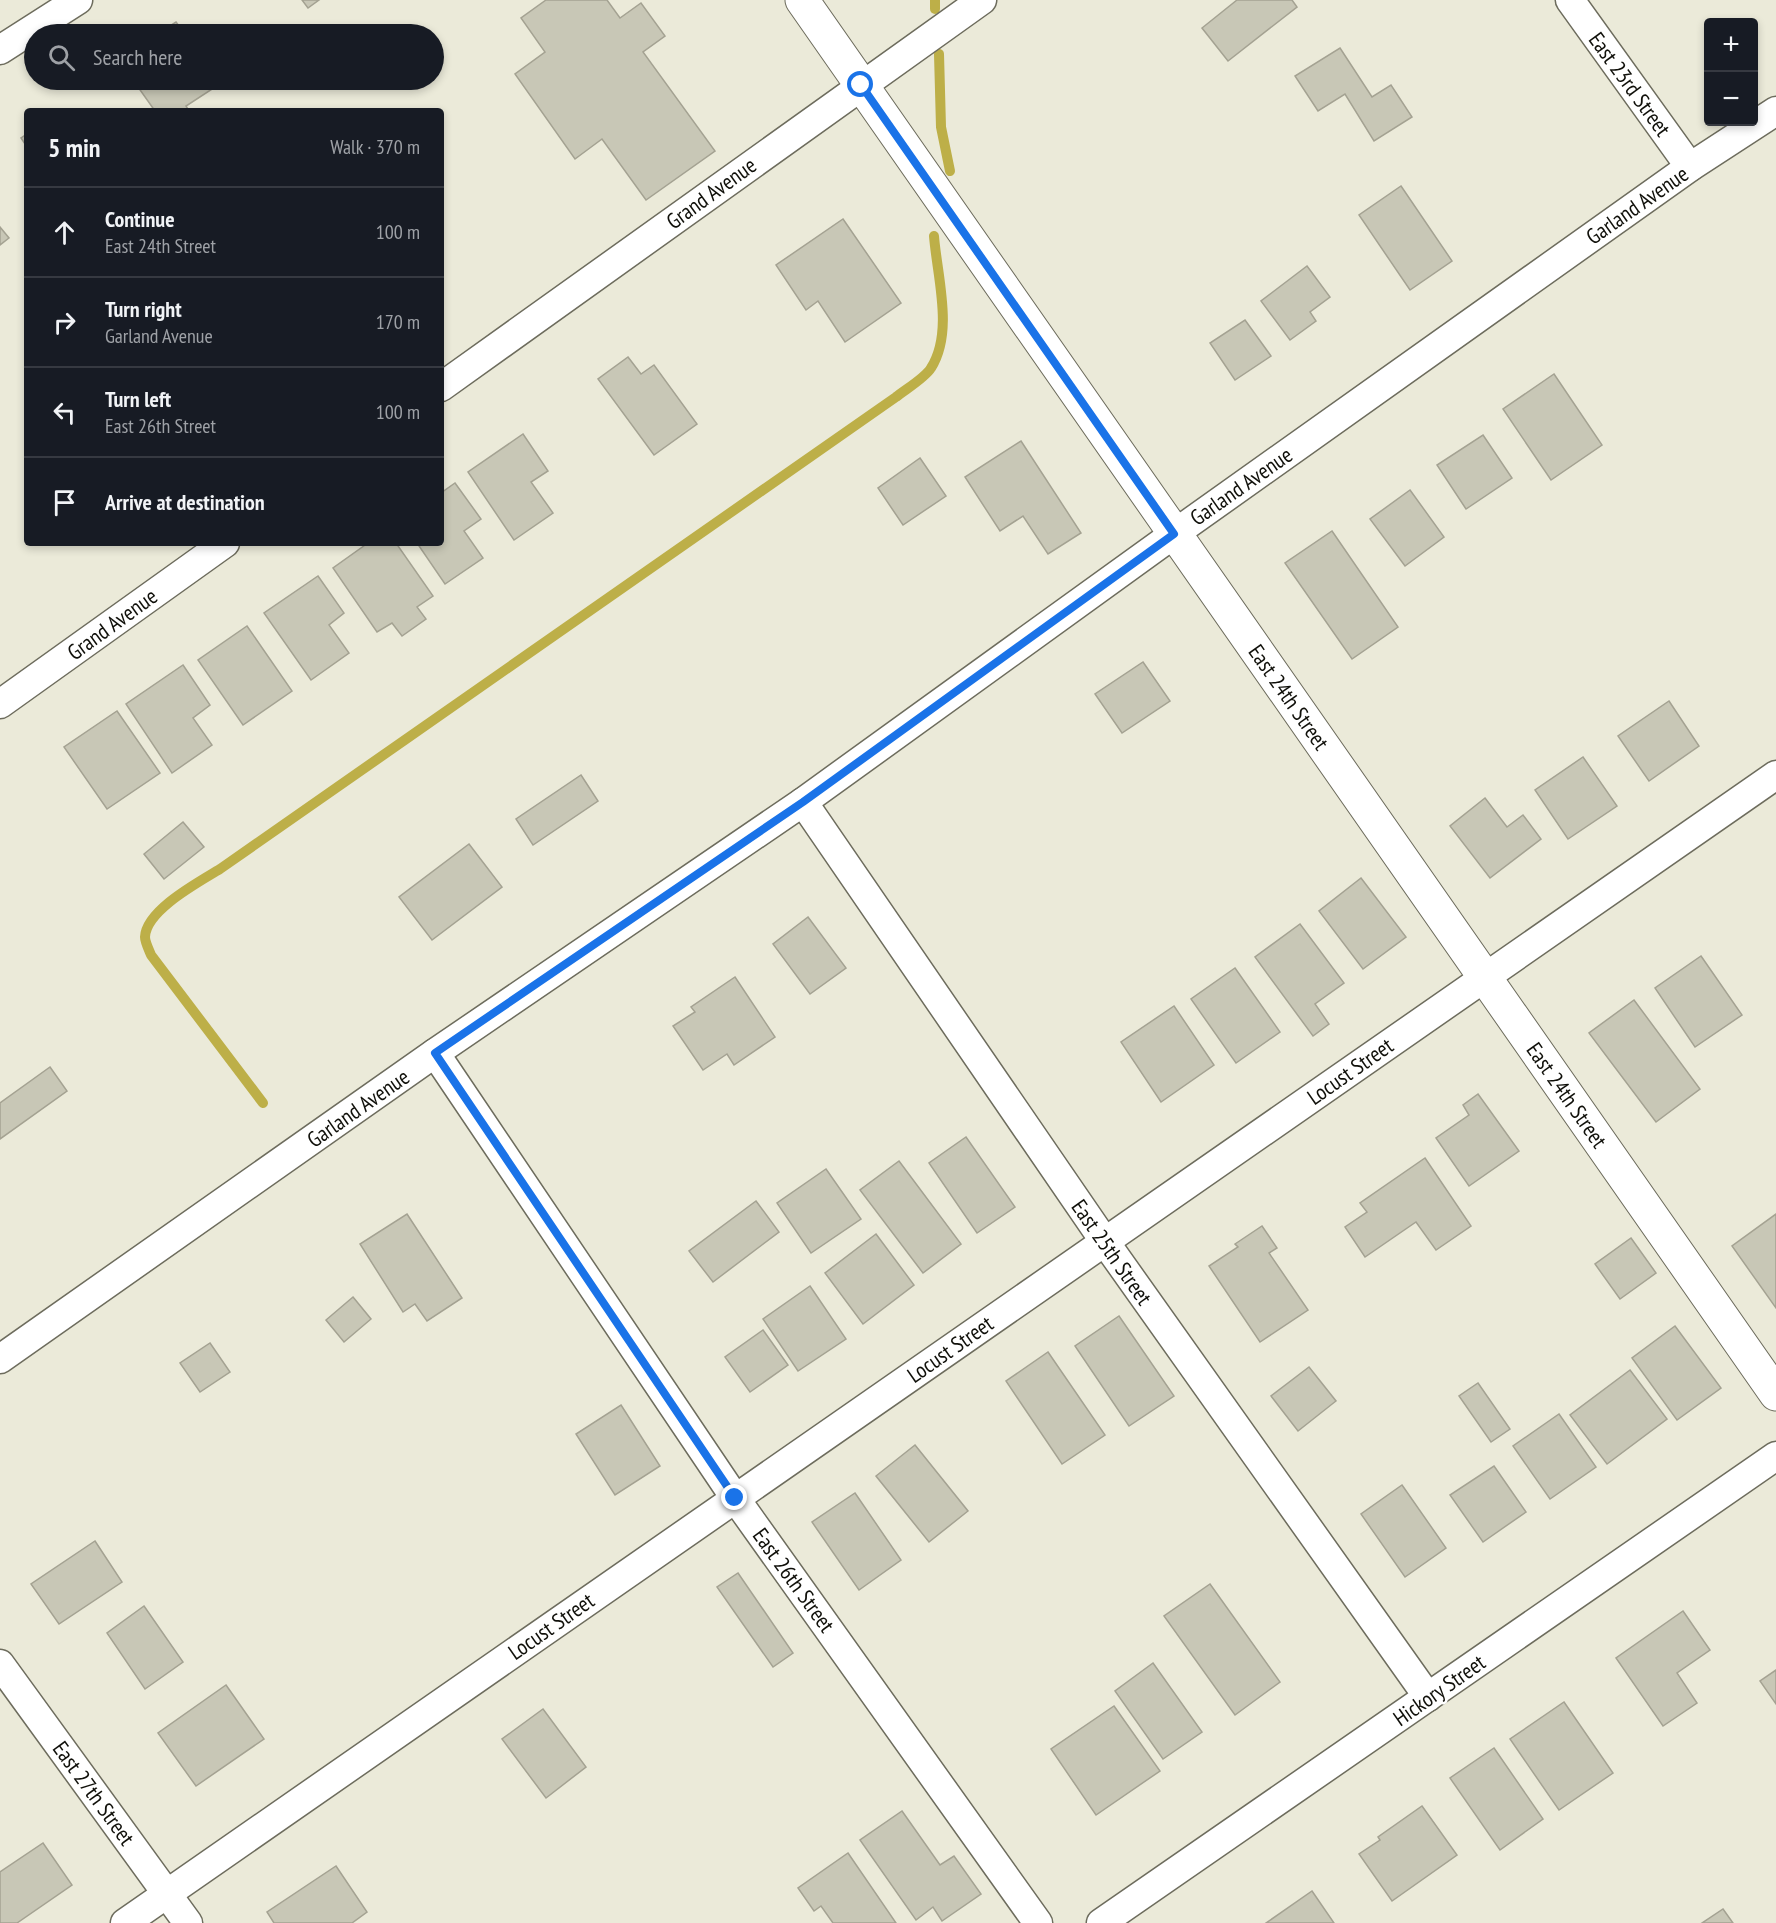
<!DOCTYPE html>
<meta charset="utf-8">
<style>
body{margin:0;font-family:"PT Sans Narrow",sans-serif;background:#242831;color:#f1f3f6}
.controls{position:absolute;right:18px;top:18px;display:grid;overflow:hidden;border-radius:6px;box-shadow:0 3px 9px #0003}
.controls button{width:54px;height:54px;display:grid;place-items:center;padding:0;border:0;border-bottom:2px solid #363941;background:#171b24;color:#f1f3f6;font:30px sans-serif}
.stop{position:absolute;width:18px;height:18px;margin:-14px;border:4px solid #1a73e8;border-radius:50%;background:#fff}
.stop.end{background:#1a73e8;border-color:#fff;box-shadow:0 2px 6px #0008}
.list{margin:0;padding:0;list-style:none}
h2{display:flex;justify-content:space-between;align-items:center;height:78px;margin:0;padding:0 24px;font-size:26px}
h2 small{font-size:20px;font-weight:400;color:#9ea1a6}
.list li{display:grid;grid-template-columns:39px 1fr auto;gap:18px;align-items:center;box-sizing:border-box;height:90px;padding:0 24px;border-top:2px solid #363941}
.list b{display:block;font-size:22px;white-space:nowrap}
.list p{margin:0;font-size:20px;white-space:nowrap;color:#9ea1a6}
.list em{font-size:20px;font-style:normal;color:#9ea1a6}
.icon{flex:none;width:33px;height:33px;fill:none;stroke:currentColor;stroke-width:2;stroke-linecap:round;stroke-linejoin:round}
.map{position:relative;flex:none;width:1776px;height:1923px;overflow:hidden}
.search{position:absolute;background:#171b24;box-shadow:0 3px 9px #0003;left:24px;top:24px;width:420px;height:66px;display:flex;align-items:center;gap:15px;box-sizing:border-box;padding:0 21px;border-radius:33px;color:#9ea1a6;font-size:22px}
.panel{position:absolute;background:#171b24;box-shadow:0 3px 9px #0003;left:24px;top:108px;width:420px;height:438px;border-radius:6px}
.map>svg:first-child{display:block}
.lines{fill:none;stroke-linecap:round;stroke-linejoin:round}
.stream{stroke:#bdaf48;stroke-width:10}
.building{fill:#c8c7b6;stroke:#a4a292;stroke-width:1.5}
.minor-casing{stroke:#6d6c5d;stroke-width:31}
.secondary-casing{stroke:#6d6c5d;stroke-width:35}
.minor{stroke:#fff;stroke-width:28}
.secondary{stroke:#fff;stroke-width:33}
.route{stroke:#1a73e8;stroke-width:8}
.labels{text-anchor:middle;stroke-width:5;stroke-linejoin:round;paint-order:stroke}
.street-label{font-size:22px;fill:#10100a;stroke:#fff}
</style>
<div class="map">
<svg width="1776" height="1923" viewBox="0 0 1776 1923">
<rect width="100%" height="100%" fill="#ebead9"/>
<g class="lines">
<!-- stream -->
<g class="stream">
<polyline points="935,0 935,9"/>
<polyline points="939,54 941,127 950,171"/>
<path d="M263,1103L151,955C149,950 145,942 145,937C146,910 199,882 220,869L896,397C906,389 925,378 931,368C954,332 937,276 934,236"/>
</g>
</g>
<!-- building -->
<g class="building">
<polygon points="302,0 319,0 308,8"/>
<polygon points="546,0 607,0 620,18 641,3 665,36 643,52 715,151 646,200 602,139 575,159 515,74 545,52 521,18"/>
<polygon points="1237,0 1292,0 1297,7 1228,61 1202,28"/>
<polygon points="176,22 185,34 157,34"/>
<polygon points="1340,48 1372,97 1391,85 1412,117 1374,141 1345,94 1318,111 1295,76"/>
<polygon points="133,80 226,80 186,106 189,111 155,111"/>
<polygon points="27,134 27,147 21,138"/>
<polygon points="1401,186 1452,261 1410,290 1359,215"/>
<polygon points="843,219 901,303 845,342 818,301 806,310 776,265"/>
<polygon points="0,227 9,238 0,245"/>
<polygon points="1307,266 1330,297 1310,312 1316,321 1290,340 1261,301"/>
<polygon points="1245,320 1271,356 1235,380 1210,343"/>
<polygon points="628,357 641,374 654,365 697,424 654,455 598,379"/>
<polygon points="1554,374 1602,445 1551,480 1503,409"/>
<polygon points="523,434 548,471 531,482 553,513 514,540 468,472"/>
<polygon points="1483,435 1512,478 1466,509 1437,465"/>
<polygon points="1021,441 1081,533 1048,554 1023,516 1000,531 965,477"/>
<polygon points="920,458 946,496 903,525 878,488"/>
<polygon points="455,483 481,519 464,531 483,558 445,584 417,543 441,543 441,493"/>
<polygon points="1410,490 1444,537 1405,566 1370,519"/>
<polygon points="1332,531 1398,627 1352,659 1285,563"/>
<polygon points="368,543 396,543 433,596 417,607 426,619 402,636 392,623 377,632 333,568"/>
<polygon points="318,576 344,613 329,625 349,653 311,680 264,613"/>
<polygon points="247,626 292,691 243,725 198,660"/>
<polygon points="1143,662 1170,701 1122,733 1095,694"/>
<polygon points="183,665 210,705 193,718 212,745 172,773 126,704"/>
<polygon points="1669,701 1699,746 1649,781 1618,736"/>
<polygon points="117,711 160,773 107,809 64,747"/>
<polygon points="1583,757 1617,806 1568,839 1535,790"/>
<polygon points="581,775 598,801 533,845 516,819"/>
<polygon points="1485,798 1507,827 1523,815 1541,839 1490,878 1450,826"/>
<polygon points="183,822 204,847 164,879 144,854"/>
<polygon points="469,844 502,887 432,940 399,897"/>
<polygon points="1361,878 1406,937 1363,969 1319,911"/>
<polygon points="808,917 846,968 810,994 773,944"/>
<polygon points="1300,924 1344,983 1315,1004 1329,1024 1313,1036 1255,957"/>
<polygon points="1701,956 1742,1015 1695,1047 1655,988"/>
<polygon points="1235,968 1280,1032 1236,1063 1191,999"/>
<polygon points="735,977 775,1037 734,1065 727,1054 703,1070 673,1026 695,1012 691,1007"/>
<polygon points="1634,1000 1700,1089 1656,1122 1589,1033"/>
<polygon points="1174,1006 1214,1065 1161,1102 1121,1042"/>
<polygon points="50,1067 67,1091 0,1139 0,1103"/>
<polygon points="1478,1094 1519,1151 1469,1186 1436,1138 1469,1115 1463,1105"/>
<polygon points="966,1137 1015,1207 977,1233 929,1163"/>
<polygon points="1425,1158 1471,1226 1436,1250 1416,1222 1365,1257 1345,1227 1367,1212 1360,1203"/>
<polygon points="899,1161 961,1244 923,1273 860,1190"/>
<polygon points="826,1169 861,1219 811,1253 777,1203"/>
<polygon points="756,1201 779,1232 713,1282 689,1251"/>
<polygon points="407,1214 462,1298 427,1321 415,1304 403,1312 360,1244"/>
<polygon points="1776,1214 1776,1308 1732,1246"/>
<polygon points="1262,1226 1277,1248 1269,1253 1308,1310 1260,1342 1209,1266 1238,1247 1235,1244"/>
<polygon points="876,1234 914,1285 863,1324 825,1273"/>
<polygon points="1631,1238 1656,1273 1620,1299 1595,1264"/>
<polygon points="810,1286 846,1339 798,1371 763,1319"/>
<polygon points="353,1297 371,1319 344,1342 326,1320"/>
<polygon points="1119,1316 1174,1396 1129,1426 1075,1346"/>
<polygon points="1675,1326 1721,1388 1677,1420 1632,1358"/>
<polygon points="763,1330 788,1365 750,1392 725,1357"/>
<polygon points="210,1343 230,1372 200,1392 180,1363"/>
<polygon points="1048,1352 1105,1435 1062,1464 1006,1381"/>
<polygon points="1309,1367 1336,1401 1298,1431 1271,1396"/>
<polygon points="1630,1370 1667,1419 1607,1464 1570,1415"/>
<polygon points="1478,1383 1510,1429 1491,1442 1459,1396"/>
<polygon points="621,1405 660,1466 615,1495 576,1434"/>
<polygon points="1559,1414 1596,1467 1550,1499 1513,1446"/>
<polygon points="915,1445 968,1511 929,1542 876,1476"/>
<polygon points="1494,1466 1526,1512 1483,1542 1450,1495"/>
<polygon points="1402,1485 1446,1548 1405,1577 1361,1514"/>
<polygon points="855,1493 901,1560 859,1590 812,1522"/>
<polygon points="95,1541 122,1582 59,1624 31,1584"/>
<polygon points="738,1573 793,1653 773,1667 717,1587"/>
<polygon points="1210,1584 1280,1682 1235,1715 1164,1616"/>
<polygon points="144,1606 183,1662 145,1689 107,1633"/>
<polygon points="1683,1611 1710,1650 1677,1673 1697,1703 1663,1726 1616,1658"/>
<polygon points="1153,1663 1202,1732 1163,1759 1115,1691"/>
<polygon points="1776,1670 1776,1704 1760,1681"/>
<polygon points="226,1685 264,1739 196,1786 158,1733"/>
<polygon points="1564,1702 1613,1773 1559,1810 1510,1739"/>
<polygon points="1114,1706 1160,1771 1096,1815 1051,1749"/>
<polygon points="543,1709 586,1767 546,1798 502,1739"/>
<polygon points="1494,1748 1543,1819 1500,1850 1450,1778"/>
<polygon points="1422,1806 1457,1855 1392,1901 1359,1854 1380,1840 1378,1837"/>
<polygon points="902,1811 940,1865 954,1856 981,1894 942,1921 933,1907 916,1920 860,1840"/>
<polygon points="43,1843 72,1885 17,1923 0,1923 0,1872"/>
<polygon points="848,1853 896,1923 833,1923 821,1906 814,1911 798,1888"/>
<polygon points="336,1866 367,1912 352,1923 274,1923 267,1912"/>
<polygon points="1312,1891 1334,1923 1266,1923"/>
<polygon points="1723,1909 1733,1923 1702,1923"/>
</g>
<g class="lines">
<defs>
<g id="minor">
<polyline points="1570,0 1690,167"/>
<polyline points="0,50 78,0"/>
<polyline points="441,387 982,0"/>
<polyline points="0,704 225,543"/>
<polyline points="803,802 1105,1242 1428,1697"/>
<polyline points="435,1053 735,1498 1038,1923"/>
<polyline points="0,1359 435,1053 803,802 1174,534 1690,167 1776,111"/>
<polyline points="0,1664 188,1923"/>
<polyline points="125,1923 1776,775"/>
<polyline points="1101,1923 1776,1456"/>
</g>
<polyline id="secondary" points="802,0 1776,1394"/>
</defs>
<!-- minor casing -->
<use href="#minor" class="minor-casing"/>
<!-- secondary casing -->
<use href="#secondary" class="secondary-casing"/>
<!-- minor -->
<use href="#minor" class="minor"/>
<!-- secondary -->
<use href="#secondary" class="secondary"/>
</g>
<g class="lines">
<!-- route -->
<polyline class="route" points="735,1498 435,1053 803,802 1174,534 861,85"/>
</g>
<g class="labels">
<!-- street labels -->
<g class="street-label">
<text transform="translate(1630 84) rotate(54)" y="8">East 23rd Street</text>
<text transform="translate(711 193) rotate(-36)" y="8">Grand Avenue</text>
<text transform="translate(1637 205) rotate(-35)" y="8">Garland Avenue</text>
<text transform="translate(1241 486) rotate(-35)" y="8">Garland Avenue</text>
<text transform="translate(112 624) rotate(-36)" y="8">Grand Avenue</text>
<text transform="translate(1289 697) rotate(55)" y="8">East 24th Street</text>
<text transform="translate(1350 1071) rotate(-35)" y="8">Locust Street</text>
<text transform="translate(1567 1095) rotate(55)" y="8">East 24th Street</text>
<text transform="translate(358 1108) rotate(-35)" y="8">Garland Avenue</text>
<text transform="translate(1112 1252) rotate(55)" y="8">East 25th Street</text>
<text transform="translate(950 1349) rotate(-35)" y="8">Locust Street</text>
<text transform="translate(794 1580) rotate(54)" y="8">East 26th Street</text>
<text transform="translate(551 1626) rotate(-35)" y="8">Locust Street</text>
<text transform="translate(1439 1690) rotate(-35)" y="8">Hickory Street</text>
<text transform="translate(94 1793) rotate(54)" y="8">East 27th Street</text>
</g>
</g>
</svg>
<div class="controls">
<button>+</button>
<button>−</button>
</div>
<div class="stop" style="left:861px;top:85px"></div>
<div class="stop end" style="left:735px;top:1498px"></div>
<div class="search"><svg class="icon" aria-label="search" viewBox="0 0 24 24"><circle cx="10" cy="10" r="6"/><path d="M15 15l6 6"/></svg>Search here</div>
<section class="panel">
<h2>5 min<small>Walk · 370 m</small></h2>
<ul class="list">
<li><svg class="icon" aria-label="ahead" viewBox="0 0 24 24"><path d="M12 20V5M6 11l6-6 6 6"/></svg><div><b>Continue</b><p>East 24th Street</p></div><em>100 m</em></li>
<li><svg class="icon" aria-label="right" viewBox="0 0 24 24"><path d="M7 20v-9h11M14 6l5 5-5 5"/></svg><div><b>Turn right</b><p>Garland Avenue</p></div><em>170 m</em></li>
<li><svg class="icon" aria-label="left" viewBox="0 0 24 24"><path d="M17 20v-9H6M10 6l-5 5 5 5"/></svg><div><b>Turn left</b><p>East 26th Street</p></div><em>100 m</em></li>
<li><svg class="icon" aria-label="arrive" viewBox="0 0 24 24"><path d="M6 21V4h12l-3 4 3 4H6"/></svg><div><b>Arrive at destination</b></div></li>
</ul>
</section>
</div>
